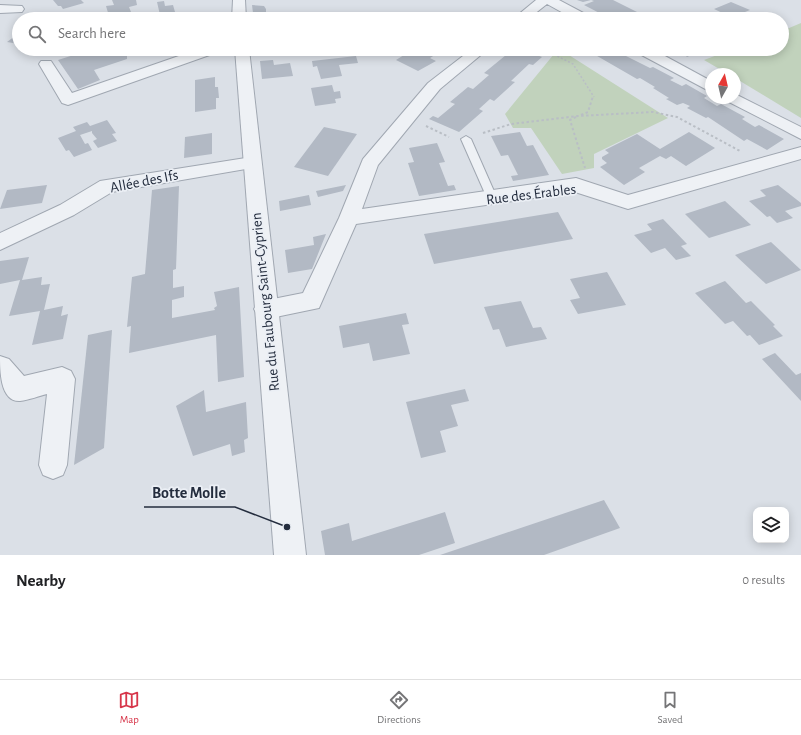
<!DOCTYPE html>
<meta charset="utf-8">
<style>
body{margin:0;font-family:"Alegreya Sans",sans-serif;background:#f6f6f6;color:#202124}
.controls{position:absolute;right:12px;bottom:12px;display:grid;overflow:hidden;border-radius:8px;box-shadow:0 2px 10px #0003}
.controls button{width:36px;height:36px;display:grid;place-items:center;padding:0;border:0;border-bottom:1px solid #e0e0e0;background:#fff;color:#202124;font:20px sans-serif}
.compass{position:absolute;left:705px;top:68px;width:36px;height:36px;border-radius:50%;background:#fff;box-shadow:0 2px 10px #0003;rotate:8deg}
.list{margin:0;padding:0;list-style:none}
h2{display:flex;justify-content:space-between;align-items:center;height:52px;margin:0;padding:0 16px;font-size:17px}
h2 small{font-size:13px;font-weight:400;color:#757577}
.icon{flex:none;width:22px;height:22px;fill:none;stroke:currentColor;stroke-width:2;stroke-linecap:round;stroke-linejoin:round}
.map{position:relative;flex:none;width:801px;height:555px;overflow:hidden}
.search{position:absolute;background:#fff;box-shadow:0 2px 10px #0003;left:12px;right:12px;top:12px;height:44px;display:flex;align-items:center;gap:10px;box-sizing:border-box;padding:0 14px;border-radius:22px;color:#757577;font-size:15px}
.sheet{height:124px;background:#fff}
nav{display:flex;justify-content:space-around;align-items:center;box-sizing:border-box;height:56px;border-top:1px solid #e0e0e0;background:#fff;font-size:11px;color:#757577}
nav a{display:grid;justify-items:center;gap:2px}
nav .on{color:#d7364a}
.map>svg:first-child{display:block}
.green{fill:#c1d2bc}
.building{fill:#b2b9c4}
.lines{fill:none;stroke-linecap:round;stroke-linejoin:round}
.service-casing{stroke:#a0a7b1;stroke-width:2}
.minor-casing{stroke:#a0a7b1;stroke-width:2}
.tertiary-casing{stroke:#a0a7b1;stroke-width:2}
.path-far1{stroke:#b9bec5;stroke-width:1.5;stroke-dasharray:2 2;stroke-linecap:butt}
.path{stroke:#b9bec5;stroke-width:2;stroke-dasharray:2.5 2.5;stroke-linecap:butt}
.service{fill:#eef1f5;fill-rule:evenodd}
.minor{fill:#eef1f5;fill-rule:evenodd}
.tertiary{fill:#eef1f5;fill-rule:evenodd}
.labels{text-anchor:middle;stroke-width:3.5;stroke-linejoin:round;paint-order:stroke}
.street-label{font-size:15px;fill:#242d3e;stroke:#ebeff5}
.leader{fill:none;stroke:#242d3e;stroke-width:1.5}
.callout-dot{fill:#242d3e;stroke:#ebeff5;stroke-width:1.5}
.callout-label{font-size:16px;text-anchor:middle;font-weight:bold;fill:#242d3e;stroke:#ebeff5;stroke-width:3.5;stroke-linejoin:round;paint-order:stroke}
</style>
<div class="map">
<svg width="801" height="555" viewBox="0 0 801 555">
<rect width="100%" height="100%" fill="#dbe0e7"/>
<!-- green -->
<g class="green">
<polygon points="801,23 801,118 735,78 735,74 728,74 704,60 733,49 782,49 782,31"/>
<polygon points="561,50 668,118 594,154 594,168 562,174 531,128 513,128 505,114 554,54"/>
</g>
<!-- building -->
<g class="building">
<polygon points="53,0 81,0 84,3 63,9 61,6 58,6"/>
<polygon points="112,0 136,0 137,5 129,7 131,12 109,16 106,6 114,5"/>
<polygon points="577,0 613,0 651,19 611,19 584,5 594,1 591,0 583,2"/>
<polygon points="164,1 165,6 173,5 175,12 160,15 157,2"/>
<polygon points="731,2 750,10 740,14 736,12 729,16 714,9"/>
<polygon points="252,5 264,6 266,9 266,12 253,13"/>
<polygon points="292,12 302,18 305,17 310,19 291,19 284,16"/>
<polygon points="201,14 200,19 187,19 187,15"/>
<polygon points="558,14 566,19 546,19"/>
<polygon points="19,33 19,44 7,42"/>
<polygon points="23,49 51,49 43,52 39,50 29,54"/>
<polygon points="106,49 139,49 141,51 127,56 127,59 94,70 100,80 78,89 58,60 80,53 83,56"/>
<polygon points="278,49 293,49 294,51 279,52"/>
<polygon points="410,49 444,49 430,58 436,61 418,71 396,60 412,50"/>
<polygon points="521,49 542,57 533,65 529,64 511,81 515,82 494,101 490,99 479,109 483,111 459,132 429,119 433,116 438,118 455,104 450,102 468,87 473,89 489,75 484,73 506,55 509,53 513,54"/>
<polygon points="585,49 615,49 619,51 622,50 630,54 626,56 650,68 653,67 674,78 670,80 682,86 686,84 707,96 704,98 717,106 721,104 745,117 742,119 755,127 759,125 784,139 767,150 747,139 744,141 708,117 706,118 687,108 690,106 683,103 677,105 666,99 669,98 653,88 655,87 640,78 637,79"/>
<polygon points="669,49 704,49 687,57 683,53 676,53"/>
<polygon points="356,56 358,63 339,65 342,76 321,79 317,66 313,67 312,61"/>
<polygon points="273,60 274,65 290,63 293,76 262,79 260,61"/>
<polygon points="215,77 215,87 218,87 219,98 216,98 216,109 195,112 195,80"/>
<polygon points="332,85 334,92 340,91 341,98 335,99 336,103 315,106 311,88"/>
<polygon points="107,120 116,133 112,134 117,141 98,148 93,141 97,139 92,133 92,131 80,135 85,144 88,143 92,150 74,157 69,150 66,151 58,138 76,131 73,127 87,122 90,126"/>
<polygon points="324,127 357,134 328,176 294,167"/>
<polygon points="520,132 527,146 533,145 549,175 513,181 511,176 518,175 508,155 501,156 491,136"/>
<polygon points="689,132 715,148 686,166 671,156 666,159 660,156 639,168 645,172 624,185 600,167 607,163 602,159 602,157 609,153 605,150 637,134 660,149"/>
<polygon points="212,133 212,154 184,158 185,137"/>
<polygon points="437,143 445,162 439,163 448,186 454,185 456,190 419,196 408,163 414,162 409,148"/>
<polygon points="47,185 42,203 0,209 7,190"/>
<polygon points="346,185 343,191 318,197 316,191"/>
<polygon points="778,185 801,203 801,206 785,211 793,218 777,223 770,216 767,217 749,201 766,196 760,190"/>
<polygon points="179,186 176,269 173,270 173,288 184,286 184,297 172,300 172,318 215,310 214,308 217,306 214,292 239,287 244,377 218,382 216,335 129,353 131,326 127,327 132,277 145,274 152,190"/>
<polygon points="309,195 311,205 280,211 279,201"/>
<polygon points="725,201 751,225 709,238 685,214"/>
<polygon points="558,212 573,239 434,264 424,234"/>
<polygon points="663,219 687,244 681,246 691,256 676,260 665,248 651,253 634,235 652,230 647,224"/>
<polygon points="326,234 312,269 288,273 285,250 314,245 313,237"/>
<polygon points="771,242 801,270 766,284 735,255"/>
<polygon points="29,257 22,280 42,277 41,285 50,284 44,310 63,306 61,316 68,314 63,339 32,345 40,311 9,316 20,280 0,284 0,261"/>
<polygon points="607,272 626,305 578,314 570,300 580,298 570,279"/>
<polygon points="725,281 746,303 751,301 775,325 773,326 783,336 759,345 750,335 747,336 733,321 725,324 695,293"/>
<polygon points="521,301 533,328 541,327 547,339 506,347 499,329 493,330 484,307"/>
<polygon points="406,313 409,324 402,325 410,354 373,361 369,343 343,348 339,326"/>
<polygon points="112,330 104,448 74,465 88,335"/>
<polygon points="775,353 796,375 801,373 801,401 762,359"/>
<polygon points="465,389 469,401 451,405 458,426 440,431 446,452 421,458 406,402"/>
<polygon points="204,390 206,412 246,402 248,438 244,440 245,452 232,456 230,444 193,456 176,406"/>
<polygon points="604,500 620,528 544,555 440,555"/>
<polygon points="445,512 455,543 419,555 325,555 321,531 349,523 352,541"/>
</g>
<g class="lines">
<defs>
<polygon id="service" points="466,136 471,139 497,198 496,201 488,201 487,198 461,139"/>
<g id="minor">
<polygon points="536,0 559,0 589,16 591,19 574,19 547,4 528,19 513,19"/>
<polygon points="0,5 22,6 24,9 22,12 0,13"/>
<polygon points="199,49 220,49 218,52 68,105 62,103 39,64 41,61 51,61 72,93"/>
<polygon points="472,49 488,49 440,89 378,165 362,209 576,178 628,195 801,147 801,159 628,209 575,192 356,224 319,308 266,319 258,316 254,309 258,302 303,293 339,218 363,159 428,83"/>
<polygon points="634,49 652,49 711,81 711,92 636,52"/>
<polygon points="735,94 801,127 801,139 727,101 725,98 735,98"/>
<polygon points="252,157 258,159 261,163 258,167 112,192 74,215 0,250 0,233 60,205 100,181"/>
<path d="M0,356L9,359L24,376L62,367L71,371L75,379L67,465L63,475L53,479L43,475L39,465L47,394C39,396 29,400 20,401C0,402 0,370 0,356Z"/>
</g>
<g id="tertiary">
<polygon points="233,0 245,0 246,19 232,19"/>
<polygon points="235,49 249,49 306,555 274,555"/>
</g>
</defs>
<!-- service casing -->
<use href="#service" class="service-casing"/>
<!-- minor casing -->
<use href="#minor" class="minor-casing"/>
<!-- tertiary casing -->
<use href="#tertiary" class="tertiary-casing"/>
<!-- path-far1 -->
<polyline class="path-far1" points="543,49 573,64 594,97"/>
<!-- path -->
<g class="path">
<polyline points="581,115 588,112 593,96"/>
<polyline points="576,117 570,120 585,168"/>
<polyline points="426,126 449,137"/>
<polyline points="483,133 511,124 578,116 653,112 677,117 740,151"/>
</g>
<!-- service -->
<use href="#service" class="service"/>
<!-- minor -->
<use href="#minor" class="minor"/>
<!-- tertiary -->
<use href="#tertiary" class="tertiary"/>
</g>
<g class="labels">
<!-- street labels -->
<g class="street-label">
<text transform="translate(144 181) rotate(-11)" y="5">Allée des Ifs</text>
<text transform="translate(531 194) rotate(-7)" y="5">Rue des Érables</text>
<text transform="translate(265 302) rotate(-96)" y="5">Rue du Faubourg Saint-Cyprien</text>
</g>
</g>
<!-- callouts -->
<path class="leader" d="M287 527L235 507H144"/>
<circle class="callout-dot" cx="287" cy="527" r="4"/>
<g class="callout-label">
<text x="189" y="498">Botte Molle</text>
</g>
</svg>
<div class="controls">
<button><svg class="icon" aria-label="layers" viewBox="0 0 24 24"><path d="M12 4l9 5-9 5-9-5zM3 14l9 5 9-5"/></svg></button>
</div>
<svg class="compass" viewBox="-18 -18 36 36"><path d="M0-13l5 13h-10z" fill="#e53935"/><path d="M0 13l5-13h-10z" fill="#757577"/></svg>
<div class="search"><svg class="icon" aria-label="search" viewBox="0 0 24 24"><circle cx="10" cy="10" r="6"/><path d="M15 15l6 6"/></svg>Search here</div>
</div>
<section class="sheet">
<h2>Nearby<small>0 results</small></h2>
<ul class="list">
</ul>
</section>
<nav>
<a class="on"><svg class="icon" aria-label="map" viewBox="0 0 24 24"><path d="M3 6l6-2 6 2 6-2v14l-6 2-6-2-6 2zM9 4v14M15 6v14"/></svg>Map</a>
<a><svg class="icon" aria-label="directions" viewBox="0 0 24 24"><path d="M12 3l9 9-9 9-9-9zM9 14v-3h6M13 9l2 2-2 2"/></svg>Directions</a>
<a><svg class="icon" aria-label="saved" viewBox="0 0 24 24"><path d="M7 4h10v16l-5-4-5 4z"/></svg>Saved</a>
</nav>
